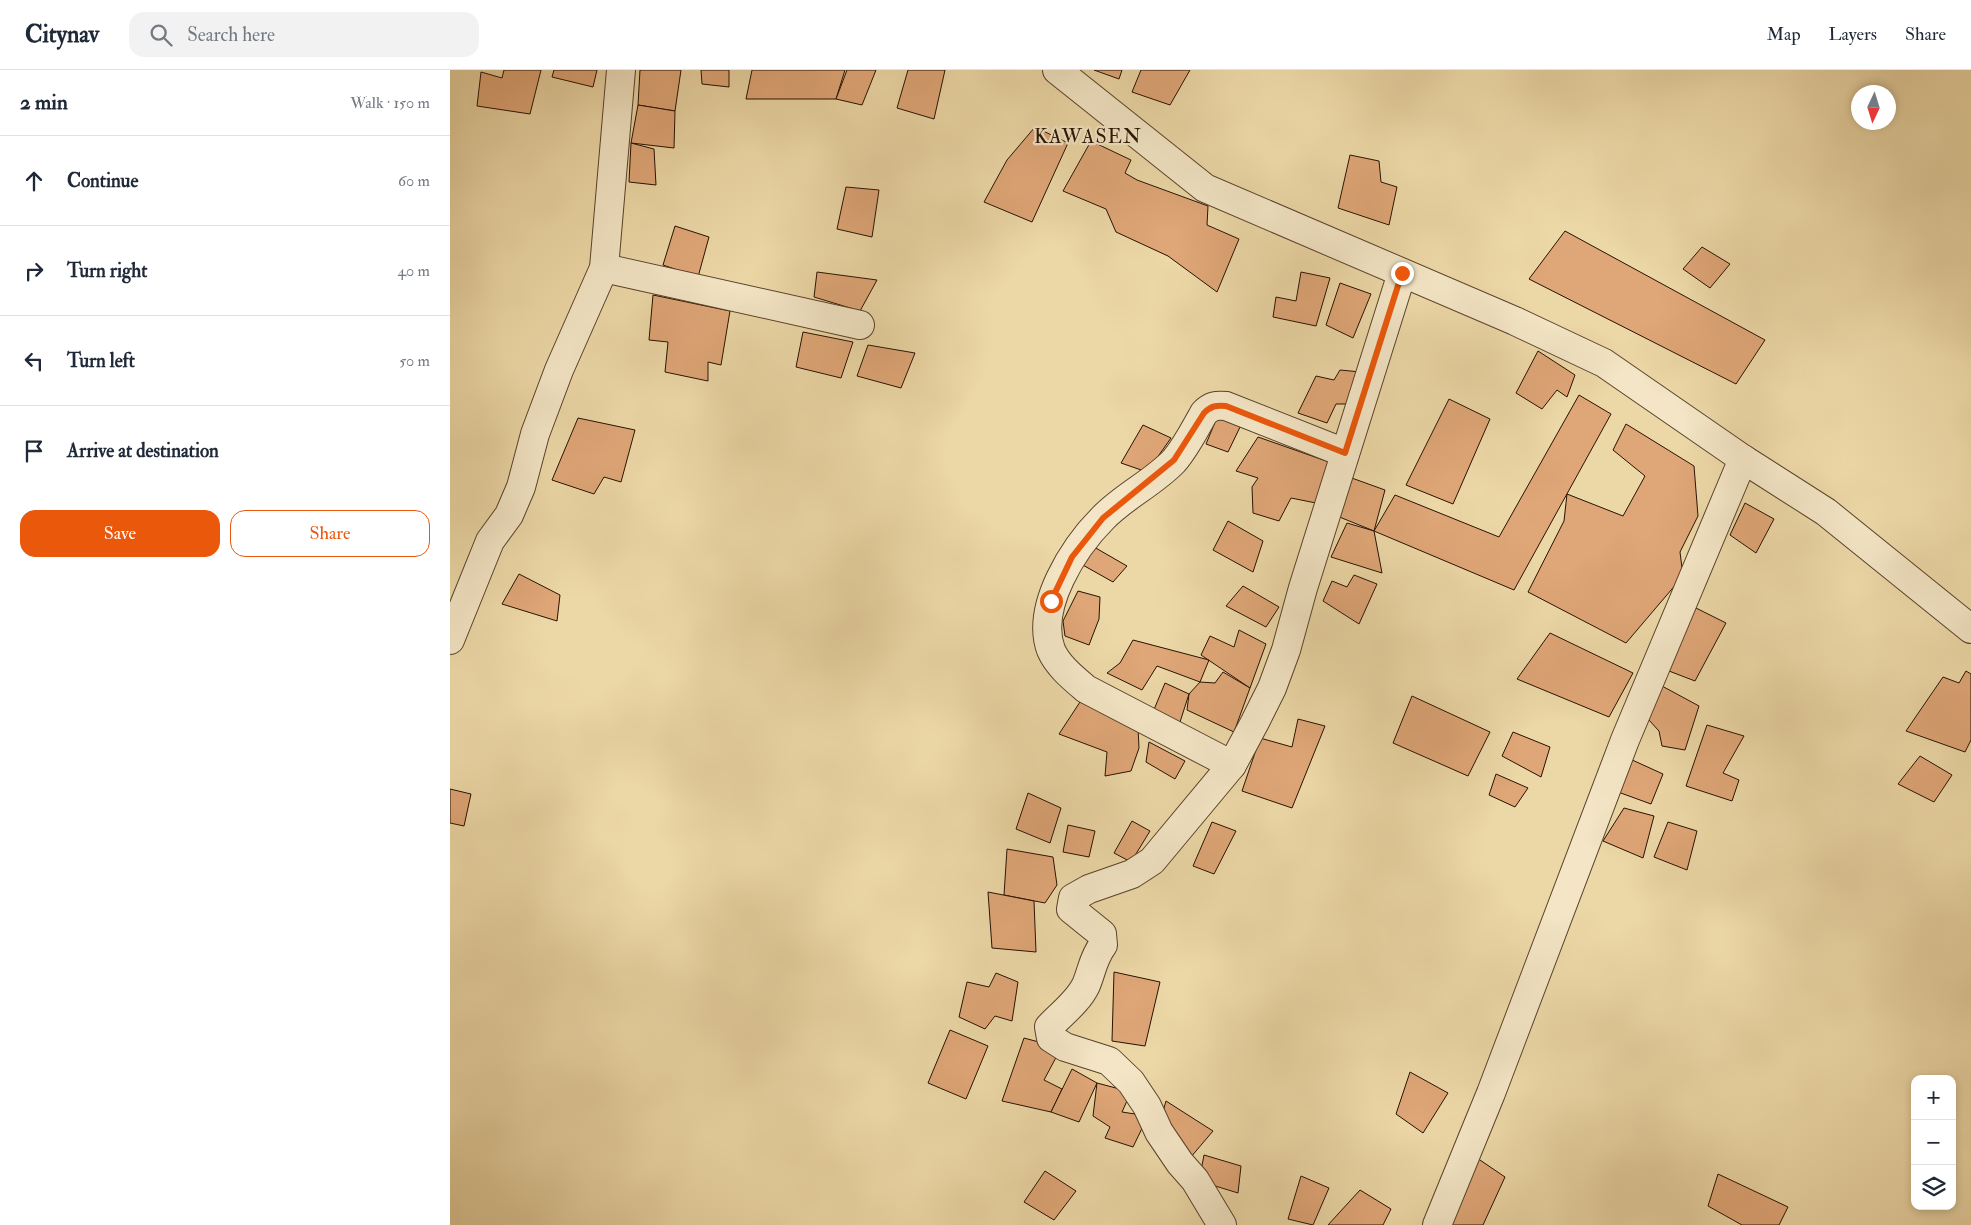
<!DOCTYPE html>
<meta charset="utf-8">
<style>
body{margin:0;font-family:"IM FELL Double Pica",serif;background:#f2f2f3;color:#1f2937}
.controls{position:absolute;right:15px;bottom:15px;display:grid;overflow:hidden;border-radius:10px;box-shadow:0 2px 8px #0003}
.controls button{width:45px;height:45px;display:grid;place-items:center;padding:0;border:0;border-bottom:1px solid #e0e1e3;background:#fff;color:#1f2937;font:25px sans-serif}
.compass{position:absolute;left:1401px;top:15px;width:45px;height:45px;border-radius:50%;background:#fff;box-shadow:0 2px 8px #0003;rotate:184deg}
.stop{position:absolute;width:15px;height:15px;margin:-11px;border:4px solid #ea580c;border-radius:50%;background:#fff}
.stop.end{background:#ea580c;border-color:#fff;box-shadow:0 1px 5px #0008}
.list{margin:0;padding:0;list-style:none}
h2{display:flex;justify-content:space-between;align-items:center;height:65px;margin:0;padding:0 20px;font-size:21px}
h2 small{font-size:16px;font-weight:400;color:#747a83}
.list li{display:grid;grid-template-columns:32px 1fr auto;gap:15px;align-items:center;box-sizing:border-box;height:90px;padding:0 20px;border-top:1px solid #e0e1e3}
.list b{display:block;font-size:19px;white-space:nowrap}
.list em{font-size:16px;font-style:normal;color:#747a83}
.actions{display:flex;gap:10px;padding:15px 20px}
.actions a{flex:1;padding:11px 0;border:1px solid #ea580c;border-radius:15px;text-align:center;font-size:18px;color:#ea580c}
.actions .main{background:#ea580c;color:#fff}
.icon{flex:none;width:28px;height:28px;fill:none;stroke:currentColor;stroke-width:2;stroke-linecap:round;stroke-linejoin:round}
.map{position:relative;flex:none;width:1521px;height:1155px;overflow:hidden}
header{display:flex;align-items:center;gap:30px;box-sizing:border-box;height:70px;padding:0 25px;background:#fff;border-bottom:1px solid #e0e1e3}
header strong{font-size:24px}
nav{display:flex;gap:28px;margin-inline-start:auto;font-size:18px}
.search{width:350px;height:45px;background:#f2f2f3;display:flex;align-items:center;gap:12px;box-sizing:border-box;padding:0 18px;border-radius:15px;color:#747a83;font-size:19px}
main{display:flex}
aside{flex:1;background:#fff}
.map>svg:first-child{display:block}
.building{fill:#dfa677;stroke:#281102}
.lines{fill:none;stroke-linecap:round;stroke-linejoin:round}
.minor-casing{stroke:#59422b;stroke-width:30}
.minor{stroke:#f3e5c5;stroke-width:28}
.route{stroke:#ea580c;stroke-width:6}
.labels{text-anchor:middle;stroke-width:4.5;stroke-linejoin:round;paint-order:stroke}
.quarter-label{font-size:20px;letter-spacing:1px;fill:#281102;stroke:#f3e5c5}
</style>
<header>
<strong>Citynav</strong>
<div class="search"><svg class="icon" aria-label="search" viewBox="0 0 24 24"><circle cx="10" cy="10" r="6"/><path d="M15 15l6 6"/></svg>Search here</div>
<nav><a>Map</a><a>Layers</a><a>Share</a></nav>
</header>
<main>
<aside>
<h2>2 min<small>Walk · 150 m</small></h2>
<ul class="list">
<li><svg class="icon" aria-label="ahead" viewBox="0 0 24 24"><path d="M12 20V5M6 11l6-6 6 6"/></svg><div><b>Continue</b></div><em>60 m</em></li>
<li><svg class="icon" aria-label="right" viewBox="0 0 24 24"><path d="M7 20v-9h11M14 6l5 5-5 5"/></svg><div><b>Turn right</b></div><em>40 m</em></li>
<li><svg class="icon" aria-label="left" viewBox="0 0 24 24"><path d="M17 20v-9H6M10 6l-5 5 5 5"/></svg><div><b>Turn left</b></div><em>50 m</em></li>
<li><svg class="icon" aria-label="arrive" viewBox="0 0 24 24"><path d="M6 21V4h12l-3 4 3 4H6"/></svg><div><b>Arrive at destination</b></div></li>
</ul>
<div class="actions"><a class="main">Save</a><a>Share</a></div>
</aside>
<div class="map">
<svg width="1521" height="1155" viewBox="0 0 1521 1155">
<rect width="100%" height="100%" fill="#ecd7a6"/>
<filter id="stains"><feTurbulence type="fractalNoise" baseFrequency=".004" numOctaves="4"/><feColorMatrix values="0 0 0 0 .2 0 0 0 0 .09 0 0 0 0 .02 0 0 0 .5 -.17"/></filter>
<radialGradient id="worn" r=".72"><stop offset=".6" stop-color="#630" stop-opacity="0"/><stop offset="1" stop-color="#630" stop-opacity=".3"/></radialGradient>
<!-- building -->
<g class="building">
<polygon points="54,0 91,0 80,44 27,36 31,2 52,8"/>
<polygon points="104,0 147,0 143,17 102,7"/>
<polygon points="190,0 231,0 225,41 188,35"/>
<polygon points="251,0 279,0 279,17 252,14"/>
<polygon points="302,0 395,0 386,29 296,29"/>
<polygon points="397,0 426,0 412,35 386,29"/>
<polygon points="458,0 495,0 484,49 447,38"/>
<polygon points="644,0 672,0 669,9"/>
<polygon points="691,0 740,0 720,35 682,22"/>
<polygon points="188,35 225,41 224,78 181,73"/>
<polygon points="585,57 618,73 582,152 534,132 557,90"/>
<polygon points="641,71 681,90 675,103 687,110 758,136 757,155 789,169 767,222 718,186 666,162 656,139 613,121"/>
<polygon points="181,73 204,79 206,115 179,112"/>
<polygon points="900,85 929,91 931,112 947,117 939,155 888,138"/>
<polygon points="396,117 429,120 422,167 387,159"/>
<polygon points="225,156 259,167 248,207 213,195"/>
<polygon points="1115,161 1315,270 1286,314 1079,209"/>
<polygon points="1252,177 1280,194 1260,218 1233,199"/>
<polygon points="367,202 427,210 410,241 364,227"/>
<polygon points="851,202 880,208 866,256 823,247 826,227 846,231"/>
<polygon points="890,213 921,224 903,268 876,255"/>
<polygon points="203,225 280,241 271,295 258,292 258,311 215,302 218,272 199,270"/>
<polygon points="353,262 403,272 391,308 346,297"/>
<polygon points="418,275 465,283 451,318 407,306"/>
<polygon points="1088,281 1125,305 1117,327 1107,320 1092,339 1066,323"/>
<polygon points="890,300 911,302 901,334 886,334 877,353 848,343 866,306 884,310"/>
<polygon points="1129,325 1161,344 1064,520 924,461 945,425 1049,467"/>
<polygon points="999,329 1040,349 1003,434 956,415"/>
<polygon points="768,345 792,353 778,382 756,374"/>
<polygon points="128,348 185,360 171,412 154,407 144,424 102,410"/>
<polygon points="1176,354 1244,396 1248,446 1230,482 1233,506 1176,573 1078,522 1114,451 1117,424 1173,446 1195,406 1163,380"/>
<polygon points="693,355 721,368 697,402 671,393"/>
<polygon points="808,367 879,392 866,433 841,428 829,451 803,443 802,417 808,408 786,401"/>
<polygon points="899,407 935,420 924,461 887,446"/>
<polygon points="1295,433 1324,449 1306,483 1280,465"/>
<polygon points="778,451 813,471 803,502 763,480"/>
<polygon points="897,453 924,461 932,503 881,487"/>
<polygon points="644,477 677,496 663,512 631,494"/>
<polygon points="69,504 110,525 107,551 52,534"/>
<polygon points="904,505 927,514 909,554 873,531 882,511 897,517"/>
<polygon points="793,516 829,537 816,557 776,536"/>
<polygon points="628,521 650,527 649,549 639,575 615,566 613,551"/>
<polygon points="1244,537 1276,553 1245,611 1219,601"/>
<polygon points="789,560 816,574 800,618 751,585 760,566 784,577"/>
<polygon points="1100,563 1183,603 1159,647 1067,609"/>
<polygon points="683,570 759,590 750,612 707,596 692,620 657,603 670,593"/>
<polygon points="1516,601 1521,604 1521,670 1515,682 1456,661 1493,607 1509,613"/>
<polygon points="773,602 800,618 784,662 737,640 739,624 750,612 765,613"/>
<polygon points="715,613 739,624 730,652 703,642"/>
<polygon points="1212,616 1249,636 1235,680 1212,676 1209,661 1198,649"/>
<polygon points="962,626 1040,662 1018,706 943,673"/>
<polygon points="630,632 688,658 689,678 681,701 655,706 657,682 609,664"/>
<polygon points="848,649 875,656 842,738 792,721 810,668 842,677"/>
<polygon points="1257,655 1294,666 1273,703 1289,710 1282,731 1236,716"/>
<polygon points="1063,662 1100,677 1091,707 1052,686"/>
<polygon points="699,672 735,691 725,709 696,692"/>
<polygon points="1470,686 1502,705 1484,732 1448,714"/>
<polygon points="1180,689 1213,704 1201,734 1168,722"/>
<polygon points="1046,704 1078,718 1065,737 1039,725"/>
<polygon points="0,719 21,724 14,756 0,753"/>
<polygon points="578,723 611,738 600,773 566,759"/>
<polygon points="1174,738 1204,746 1193,788 1153,771"/>
<polygon points="682,751 700,761 681,792 664,783"/>
<polygon points="762,752 786,761 764,804 743,796"/>
<polygon points="1218,752 1247,761 1237,800 1204,787"/>
<polygon points="618,755 645,761 639,787 613,782"/>
<polygon points="557,779 603,787 607,815 595,833 554,825"/>
<polygon points="538,822 584,831 586,882 542,878"/>
<polygon points="664,902 710,912 695,976 662,971"/>
<polygon points="546,903 568,912 562,951 545,946 535,959 509,947 517,912 539,917"/>
<polygon points="500,960 538,976 516,1029 478,1013"/>
<polygon points="574,968 611,978 594,1010 612,1019 601,1042 552,1031"/>
<polygon points="622,999 647,1013 629,1052 601,1042"/>
<polygon points="960,1002 998,1023 973,1063 946,1044"/>
<polygon points="647,1013 681,1022 672,1042 698,1046 683,1077 655,1068 660,1057 643,1046"/>
<polygon points="716,1031 763,1061 735,1094 712,1045"/>
<polygon points="754,1085 791,1096 788,1123 749,1111"/>
<polygon points="1027,1088 1055,1107 1033,1155 1001,1155"/>
<polygon points="595,1101 626,1121 604,1150 574,1132"/>
<polygon points="1268,1104 1338,1137 1329,1155 1292,1155 1258,1136"/>
<polygon points="851,1106 879,1118 863,1155 838,1149"/>
<polygon points="910,1120 941,1139 933,1155 878,1155"/>
</g>
<g class="lines">
<defs>
<g id="minor">
<polyline points="607,0 755,118 1065,251 1154,293 1293,389 1376,442 1521,559"/>
<polyline points="154,198 410,255"/>
<polyline points="0,570 40,471 59,445 71,417 85,364 109,300 154,198 171,0"/>
<path d="M782,695L636,619C623,608 608,596 601,580C585,537 624,477 653,448C674,426 703,413 724,391C736,377 745,359 754,343C761,336 766,335 776,336L895,383"/>
<path d="M772,1155L745,1110L730,1093L709,1062L697,1036L681,1012L659,991L615,977L601,968L599,957C611,944 628,932 636,915C642,901 643,888 653,875L652,864L621,839L623,828L639,819L682,804L702,791L782,695L805,652L822,618L836,580L853,518L952,203"/>
<polyline points="987,1155 1041,1023 1175,670 1293,389"/>
</g>
</defs>
<!-- minor casing -->
<use href="#minor" class="minor-casing"/>
<!-- minor -->
<use href="#minor" class="minor"/>
</g>
<g class="lines">
<!-- route -->
<path class="route" d="M601,531L622,487L653,448L724,390L754,343C761,336 766,335 776,336L895,383L952,203"/>
</g>
<g class="labels">
<!-- quarter labels -->
<g class="quarter-label">
<text x="638" y="73">KAWASEN</text>
</g>
</g>
<rect width="100%" height="100%" filter="url(#stains)"/>
<rect width="100%" height="100%" fill="url(#worn)"/>
</svg>
<div class="controls">
<button>+</button>
<button>−</button>
<button><svg class="icon" aria-label="layers" viewBox="0 0 24 24"><path d="M12 4l9 5-9 5-9-5zM3 14l9 5 9-5"/></svg></button>
</div>
<svg class="compass" viewBox="-18 -18 36 36"><path d="M0-13l5 13h-10z" fill="#e53935"/><path d="M0 13l5-13h-10z" fill="#747a83"/></svg>
<div class="stop" style="left:601px;top:531px"></div>
<div class="stop end" style="left:952px;top:203px"></div>
</div>
</main>
